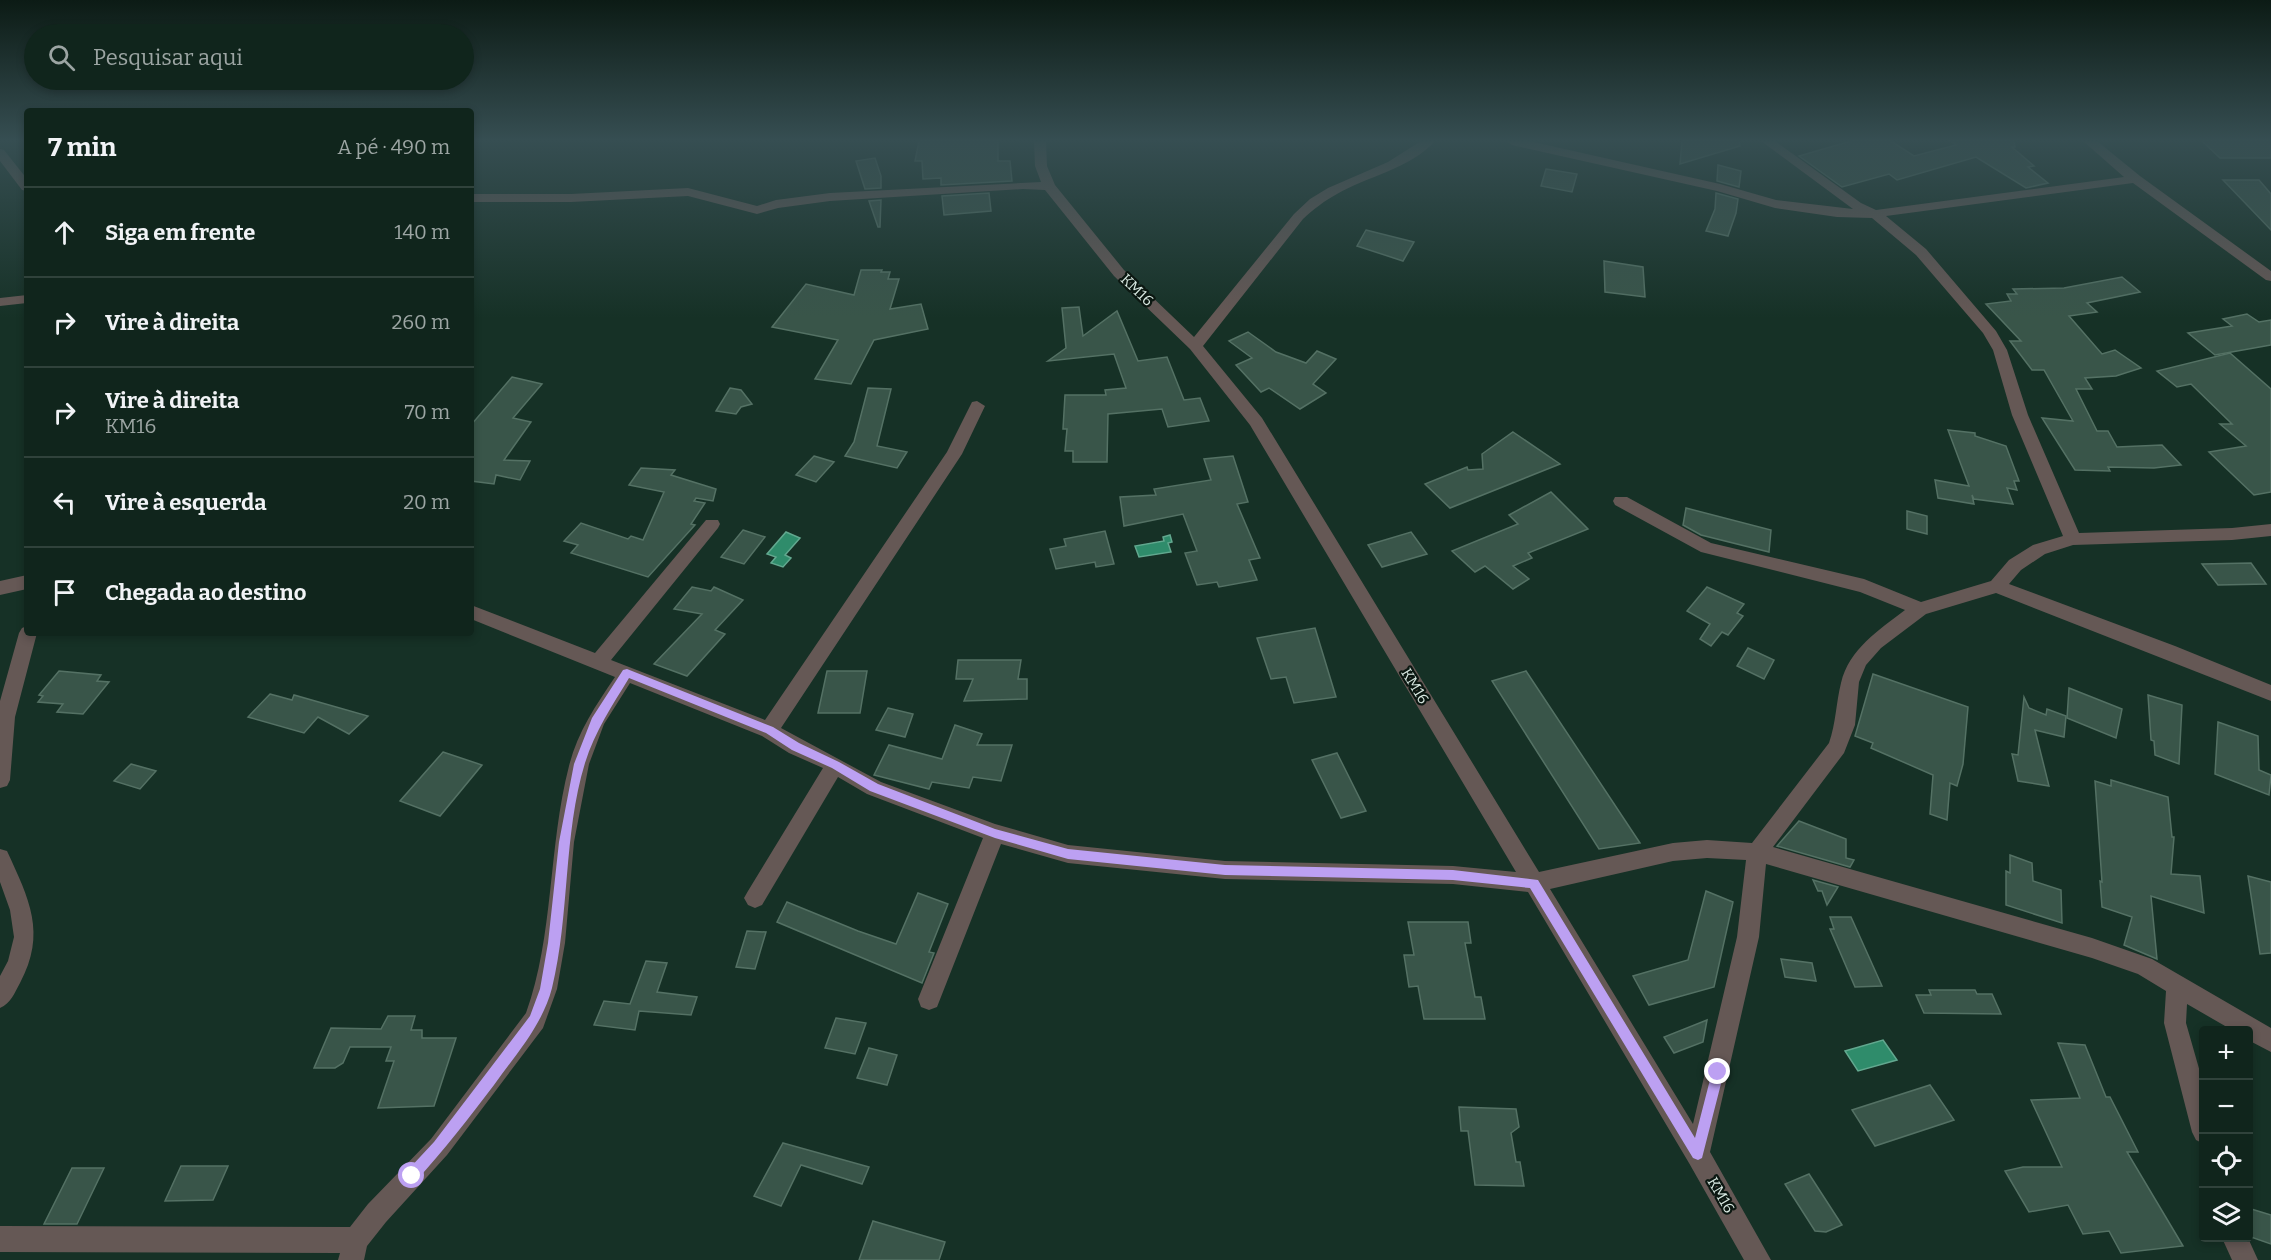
<!DOCTYPE html>
<html lang="pt">
<meta charset="utf-8">
<style>
body{margin:0;font-family:Bitter,serif;background:#192d25;color:#f1f3f6}
.controls{position:absolute;right:18px;bottom:18px;display:grid;overflow:hidden;border-radius:6px;box-shadow:0 3px 9px #0003}
.controls button{width:54px;height:54px;display:grid;place-items:center;padding:0;border:0;border-bottom:2px solid #30423b;background:#10251c;color:#f1f3f6;font:30px sans-serif}
.stop{position:absolute;width:18px;height:18px;margin:-14px;border:4px solid #bca0f2;border-radius:50%;background:#fff}
.stop.end{background:#bca0f2;border-color:#fff;box-shadow:0 2px 6px #0008}
.list{margin:0;padding:0;list-style:none}
h2{display:flex;justify-content:space-between;align-items:center;height:78px;margin:0;padding:0 24px;font-size:26px}
h2 small{font-size:20px;font-weight:400;color:#9ca5a3}
.list li{display:grid;grid-template-columns:39px 1fr auto;gap:18px;align-items:center;box-sizing:border-box;height:90px;padding:0 24px;border-top:2px solid #30423b}
.list b{display:block;font-size:22px;white-space:nowrap}
.list p{margin:0;font-size:20px;white-space:nowrap;color:#9ca5a3}
.list em{font-size:20px;font-style:normal;color:#9ca5a3}
.icon{flex:none;width:33px;height:33px;fill:none;stroke:currentColor;stroke-width:2;stroke-linecap:round;stroke-linejoin:round}
.map{position:relative;flex:none;width:2271px;height:1260px;overflow:hidden}
.search{position:absolute;background:#10251c;box-shadow:0 3px 9px #0003;left:24px;top:24px;width:450px;height:66px;display:flex;align-items:center;gap:15px;box-sizing:border-box;padding:0 21px;border-radius:33px;color:#9ca5a3;font-size:22px}
.panel{position:absolute;background:#10251c;box-shadow:0 3px 9px #0003;left:24px;top:108px;width:450px;height:528px;border-radius:6px}
.map>svg:first-child{display:block}
.water{fill:#2f8c6b;stroke:#62a88f;stroke-width:1.5}
.building{fill:#395549;stroke:#547164;stroke-width:1.5}
.lines{fill:none;stroke-linecap:round;stroke-linejoin:round}
.minor{fill:#655855;fill-rule:evenodd}
.route{fill:#bca0f2}
.labels{text-anchor:middle;stroke-width:4.5;stroke-linejoin:round;paint-order:stroke}
.street-label{font-size:15px;fill:#daeae3;stroke:#0b1711}
</style>
<div class="map">
<svg width="2271" height="1260" viewBox="0 0 2271 1260">
<rect width="100%" height="100%" fill="#163126"/>
<!-- water -->
<g class="water">
<polygon points="786,532 800,538 785,555 791,558 783,567 771,563 776,557 767,554"/>
<polygon points="1170,535 1172,542 1168,543 1171,552 1139,557 1135,546 1164,541 1163,537"/>
<polygon points="1883,1040 1897,1060 1858,1071 1845,1051"/>
</g>
<!-- building -->
<g class="building">
<polygon points="919,141 998,141 998,161 1010,161 1012,181 941,185 941,178 923,179 922,161 915,161"/>
<polygon points="1682,141 1739,141 1740,146 1680,164"/>
<polygon points="1851,141 1891,141 1914,156 1956,145 1950,141 2014,141 2015,147 2012,147 2034,166 2028,167 2048,183 2026,188 1976,157 1897,180 1889,174 1842,187 1799,156"/>
<polygon points="2202,141 2271,141 2271,158 2220,158"/>
<polygon points="875,158 881,176 881,188 865,189 856,161"/>
<polygon points="1718,165 1741,171 1739,187 1717,181"/>
<polygon points="1546,169 1577,174 1572,192 1541,186"/>
<polygon points="2223,180 2259,180 2271,194 2271,230"/>
<polygon points="989,193 991,211 944,215 942,196"/>
<polygon points="1716,193 1738,199 1736,213 1728,236 1706,231 1715,209"/>
<polygon points="881,200 880,227 878,227 869,201"/>
<polygon points="1366,230 1414,242 1403,261 1357,246"/>
<polygon points="1604,261 1643,267 1645,297 1605,292"/>
<polygon points="861,270 882,270 881,272 890,272 888,279 899,279 890,309 921,304 928,329 874,340 851,384 815,379 838,340 772,327 806,284 854,295"/>
<polygon points="2122,277 2140,292 2087,303 2097,312 2069,316 2102,354 2115,350 2141,368 2116,376 2085,378 2092,389 2076,389 2097,431 2108,431 2117,447 2162,445 2181,465 2154,468 2108,467 2110,471 2075,470 2042,418 2073,421 2044,370 2032,370 2010,341 2021,341 1986,304 2011,301 2007,294 2017,294 2013,289 2064,288"/>
<polygon points="1079,307 1083,336 1117,311 1138,361 1167,357 1184,400 1200,398 1209,421 1168,427 1162,409 1108,414 1107,462 1073,462 1073,451 1065,451 1067,429 1063,429 1065,395 1106,395 1105,390 1126,388 1114,354 1048,361 1066,348 1062,308"/>
<polygon points="2247,314 2259,322 2271,320 2271,345 2215,355 2188,333 2232,326 2223,319"/>
<polygon points="1248,332 1276,352 1306,363 1317,351 1336,359 1313,384 1326,393 1300,409 1269,388 1261,392 1236,365 1252,358 1229,341"/>
<polygon points="2230,353 2271,389 2271,492 2254,495 2209,452 2246,446 2220,424 2232,424 2191,384 2177,387 2157,371"/>
<polygon points="512,377 542,384 513,418 531,422 504,460 530,461 520,480 496,475 494,484 471,481 471,425"/>
<polygon points="730,388 741,390 752,404 741,407 736,414 716,411"/>
<polygon points="868,388 891,389 877,446 907,452 897,468 845,456 854,442"/>
<polygon points="1948,430 1975,433 1975,436 2006,446 2019,481 2014,481 2017,490 2007,488 2013,504 1974,499 1972,495 1974,504 1938,498 1935,480 1969,486"/>
<polygon points="1513,432 1560,464 1450,508 1425,484 1467,467 1468,470 1483,469 1482,454"/>
<polygon points="814,456 834,462 816,482 796,475"/>
<polygon points="1233,456 1248,502 1237,504 1260,558 1249,560 1257,580 1219,587 1217,582 1197,585 1185,553 1197,551 1183,514 1124,526 1120,497 1156,495 1154,489 1211,480 1204,459"/>
<polygon points="641,468 675,470 671,475 716,489 713,501 696,498 694,501 705,503 691,524 695,525 648,577 571,553 578,545 564,541 581,523 628,539 631,536 643,540 664,492 629,485"/>
<polygon points="1551,492 1588,529 1528,553 1532,558 1513,566 1529,579 1513,589 1485,566 1475,572 1452,551 1518,524 1509,515"/>
<polygon points="1686,508 1771,530 1769,552 1701,535 1683,525"/>
<polygon points="1907,511 1927,516 1927,534 1907,529"/>
<polygon points="743,530 765,537 744,564 721,557"/>
<polygon points="1105,531 1114,564 1096,567 1095,562 1056,569 1050,549 1066,546 1064,539"/>
<polygon points="1411,532 1427,554 1382,567 1368,545"/>
<polygon points="2251,563 2266,584 2218,585 2202,564"/>
<polygon points="692,587 711,591 714,587 743,600 715,630 725,634 687,676 654,664 702,614 674,609"/>
<polygon points="1707,587 1744,604 1737,613 1743,616 1728,635 1722,632 1711,646 1700,639 1710,624 1687,611"/>
<polygon points="1315,628 1336,697 1294,703 1286,677 1271,679 1257,638"/>
<polygon points="1748,648 1774,660 1764,679 1737,666"/>
<polygon points="958,660 1021,660 1018,679 1027,679 1027,699 964,701 973,679 956,679"/>
<polygon points="59,671 101,675 97,681 109,682 83,714 57,712 63,704 38,702 43,696 39,695"/>
<polygon points="827,671 867,671 860,713 818,713"/>
<polygon points="1526,671 1640,843 1599,849 1492,681"/>
<polygon points="1873,674 1968,707 1963,764 1957,786 1950,783 1947,820 1930,814 1933,775 1871,748 1873,743 1855,736"/>
<polygon points="2069,688 2122,709 2116,738 2067,718"/>
<polygon points="270,694 292,700 294,695 368,716 349,734 318,717 304,733 248,717"/>
<polygon points="2148,695 2182,705 2179,764 2155,755 2154,741 2151,740"/>
<polygon points="2024,697 2029,708 2046,715 2047,709 2066,716 2064,737 2035,730 2049,786 2018,781 2012,754 2018,755"/>
<polygon points="888,708 913,714 905,737 876,730"/>
<polygon points="2218,722 2258,736 2259,770 2271,775 2269,795 2215,774"/>
<polygon points="955,725 982,734 977,745 1012,745 1001,781 973,777 969,788 932,782 929,789 874,775 889,745 942,759"/>
<polygon points="443,752 482,765 440,816 400,801"/>
<polygon points="1337,753 1366,811 1341,818 1312,760"/>
<polygon points="131,764 156,771 140,789 114,781"/>
<polygon points="2111,780 2168,797 2172,837 2174,837 2171,874 2200,876 2204,913 2151,896 2157,959 2124,945 2132,917 2102,907 2100,881 2102,882 2095,781 2111,786"/>
<polygon points="1799,821 1846,839 1846,858 1854,860 1850,867 1777,846"/>
<polygon points="2010,855 2032,863 2033,881 2061,890 2062,923 2006,905 2006,871 2010,873"/>
<polygon points="2248,876 2271,882 2271,953 2260,954"/>
<polygon points="1813,880 1838,887 1827,905 1822,891 1818,891"/>
<polygon points="1706,891 1733,902 1714,987 1649,1005 1633,976 1688,960"/>
<polygon points="918,893 948,904 929,952 934,953 922,983 777,922 787,902 858,931 896,944"/>
<polygon points="1830,917 1851,917 1882,986 1855,987 1830,929 1834,929"/>
<polygon points="1408,922 1468,922 1471,943 1465,943 1475,997 1481,997 1485,1019 1424,1019 1418,986 1409,987 1404,955 1414,955"/>
<polygon points="747,931 766,932 755,969 736,967"/>
<polygon points="1781,959 1812,963 1816,981 1785,977"/>
<polygon points="646,961 667,963 657,992 697,997 691,1015 639,1011 635,1030 594,1025 604,1001 630,1004"/>
<polygon points="1929,990 1975,990 1977,994 1992,994 2001,1014 1924,1013 1916,995 1931,995"/>
<polygon points="388,1016 415,1016 411,1030 422,1030 422,1038 456,1038 434,1106 378,1108 394,1061 386,1061 391,1047 350,1047 343,1063 335,1068 314,1068 331,1028 381,1029"/>
<polygon points="836,1018 866,1023 855,1054 825,1048"/>
<polygon points="1707,1020 1703,1042 1674,1053 1664,1037"/>
<polygon points="2058,1043 2085,1045 2106,1097 2110,1097 2138,1152 2127,1152 2183,1246 2121,1253 2109,1231 2083,1234 2068,1205 2029,1212 2005,1171 2023,1167 2062,1167 2031,1100 2080,1098"/>
<polygon points="869,1048 897,1055 887,1085 857,1078"/>
<polygon points="1930,1085 1954,1120 1875,1146 1852,1110"/>
<polygon points="1459,1107 1516,1109 1519,1127 1511,1133 1516,1162 1520,1162 1524,1186 1475,1185 1468,1131 1461,1131"/>
<polygon points="783,1143 869,1167 862,1184 801,1165 781,1206 754,1196"/>
<polygon points="181,1166 228,1166 213,1200 165,1201"/>
<polygon points="72,1168 104,1168 77,1224 44,1224"/>
<polygon points="1809,1174 1842,1225 1826,1232 1815,1231 1785,1184"/>
<polygon points="2248,1208 2271,1215 2271,1244 2248,1236"/>
<polygon points="873,1221 945,1242 939,1260 859,1260"/>
</g>
<g class="lines">
<!-- minor -->
<g class="minor">
<path d="M1034,141H1046L1047,166L1055,185L1124,270L1194,337L1294,214L1310,199L1328,188L1388,162L1421,141H1435C1410,169 1368,176 1337,194C1324,201 1314,209 1303,219L1203,346L1262,418L1539,872L1673,843L1707,840L1752,843L1829,743C1836,723 1836,703 1841,683C1849,649 1879,630 1905,610L1860,592L1701,552L1615,505L1613,501L1615,497H1627L1711,543L1864,579L1921,602L1991,581L2009,560L2033,545L2063,536L2012,415L1993,350L1983,333L1916,255L1872,218L1837,217L1775,208L1717,191L1512,145L1506,141H1529L1720,184L1776,200L1853,209L1761,141H1775L1861,203L1876,210L2124,177L2083,141H2097L2140,176L2271,271V281L2266,280L2133,183L1886,216L1926,249L1996,331L2007,350L2028,415L2079,533L2232,528L2271,524V536L2232,540L2073,545L2045,554L2021,570L2009,584L2175,646L2271,685V701L1996,593L1926,614L1881,648L1866,665L1859,682L1855,725L1844,753L1773,847L2092,938L2152,959L2271,1028V1052L2248,1040V1030H2232L2187,1004L2186,1023L2204,1086V1144L2196,1140L2192,1132L2164,1023L2166,991L2138,974L2092,958L1766,864L1759,937L1710,1152L1771,1260H1744L1689,1163L1528,892L1453,884L1225,879L1068,863L1001,844L937,1007L929,1010L921,1007L918,999L983,838L867,794L838,777L762,905L755,908L748,905L744,898L748,891L823,768L789,753L762,736L630,683L604,724L589,764L574,842L565,943L557,989L543,1028L447,1155L386,1222L367,1246L364,1260H338L340,1253L0,1252V1226L350,1227L368,1204L431,1139L526,1013C554,936 548,847 569,766C577,733 596,705 615,677L471,619V605L595,653L706,520H718L720,524L718,528L611,660L765,720L947,452L972,402L977,401L985,406L962,454L781,728L881,782L995,824L1068,845L1225,861L1453,866L1516,872L1250,425L1190,349L1114,276L1045,190L1023,189L830,201L778,208L757,214L688,196L571,202H471V194H571L688,188L757,206L776,200L830,193L1041,182L1035,166ZM1707,858L1746,860L1737,937L1693,1124L1550,889L1673,861Z"/>
<polygon points="0,149 4,150 27,179 27,191 22,190 0,161"/>
<polygon points="27,295 27,303 0,306 0,298"/>
<polygon points="27,575 27,589 0,595 0,581"/>
<polygon points="27,626 27,633 37,633 15,717 10,780 7,786 0,788 0,701 19,633 22,628"/>
<path d="M0,849L7,851C29,899 47,933 20,983C14,994 11,1003 0,1008V976L8,961L14,937L10,910L0,882Z"/>
<polygon points="2222,1238 2248,1238 2258,1260 2232,1260"/>
</g>
</g>
<!-- sky -->
<linearGradient id="sky" x2="0" y2="1"><stop stop-color="#0c1b15"/><stop offset="0.44" stop-color="#364e52"/><stop offset="1" stop-color="#364e52" stop-opacity="0"/></linearGradient>
<rect width="2271" height="318" fill="url(#sky)"/>
<!-- route -->
<path class="route" d="M627,669L773,727L799,743L839,762L878,784L995,829L1068,849L1225,865L1453,870L1538,880L1695,1138L1712,1072L1714,1068L1718,1066L1722,1068L1724,1072L1702,1158L1698,1160L1693,1158L1530,888L1453,880L1225,875L1068,859L995,838L870,791L832,768L792,750L766,733L629,678C612,706 595,731 585,763C563,835 570,915 552,988C542,1026 516,1054 494,1085C469,1118 444,1150 416,1181L412,1182L407,1181L405,1176L407,1171L434,1142L530,1016L540,989L548,943L559,842L574,764L592,718L623,670Z"/>
<g class="labels">
<!-- street labels -->
<g class="street-label">
<text transform="translate(1137 290) rotate(44)" y="5">KM16</text>
<text transform="translate(1415 686) rotate(59)" y="5">KM16</text>
<text transform="translate(1721 1195) rotate(60)" y="5">KM16</text>
</g>
</g>
</svg>
<div class="controls">
<button>+</button>
<button>−</button>
<button><svg class="icon" aria-label="locate" viewBox="0 0 24 24"><circle cx="12" cy="12" r="6"/><path d="M12 2v4M12 18v4M2 12h4M18 12h4"/></svg></button>
<button><svg class="icon" aria-label="layers" viewBox="0 0 24 24"><path d="M12 4l9 5-9 5-9-5zM3 14l9 5 9-5"/></svg></button>
</div>
<div class="stop" style="left:412px;top:1176px"></div>
<div class="stop end" style="left:1718px;top:1072px"></div>
<div class="search"><svg class="icon" aria-label="search" viewBox="0 0 24 24"><circle cx="10" cy="10" r="6"/><path d="M15 15l6 6"/></svg>Pesquisar aqui</div>
<section class="panel">
<h2>7 min<small>A pé · 490 m</small></h2>
<ul class="list">
<li><svg class="icon" aria-label="ahead" viewBox="0 0 24 24"><path d="M12 20V5M6 11l6-6 6 6"/></svg><div><b>Siga em frente</b></div><em>140 m</em></li>
<li><svg class="icon" aria-label="right" viewBox="0 0 24 24"><path d="M7 20v-9h11M14 6l5 5-5 5"/></svg><div><b>Vire à direita</b></div><em>260 m</em></li>
<li><svg class="icon" aria-label="right" viewBox="0 0 24 24"><path d="M7 20v-9h11M14 6l5 5-5 5"/></svg><div><b>Vire à direita</b><p>KM16</p></div><em>70 m</em></li>
<li><svg class="icon" aria-label="left" viewBox="0 0 24 24"><path d="M17 20v-9H6M10 6l-5 5 5 5"/></svg><div><b>Vire à esquerda</b></div><em>20 m</em></li>
<li><svg class="icon" aria-label="arrive" viewBox="0 0 24 24"><path d="M6 21V4h12l-3 4 3 4H6"/></svg><div><b>Chegada ao destino</b></div></li>
</ul>
</section>
</div>
